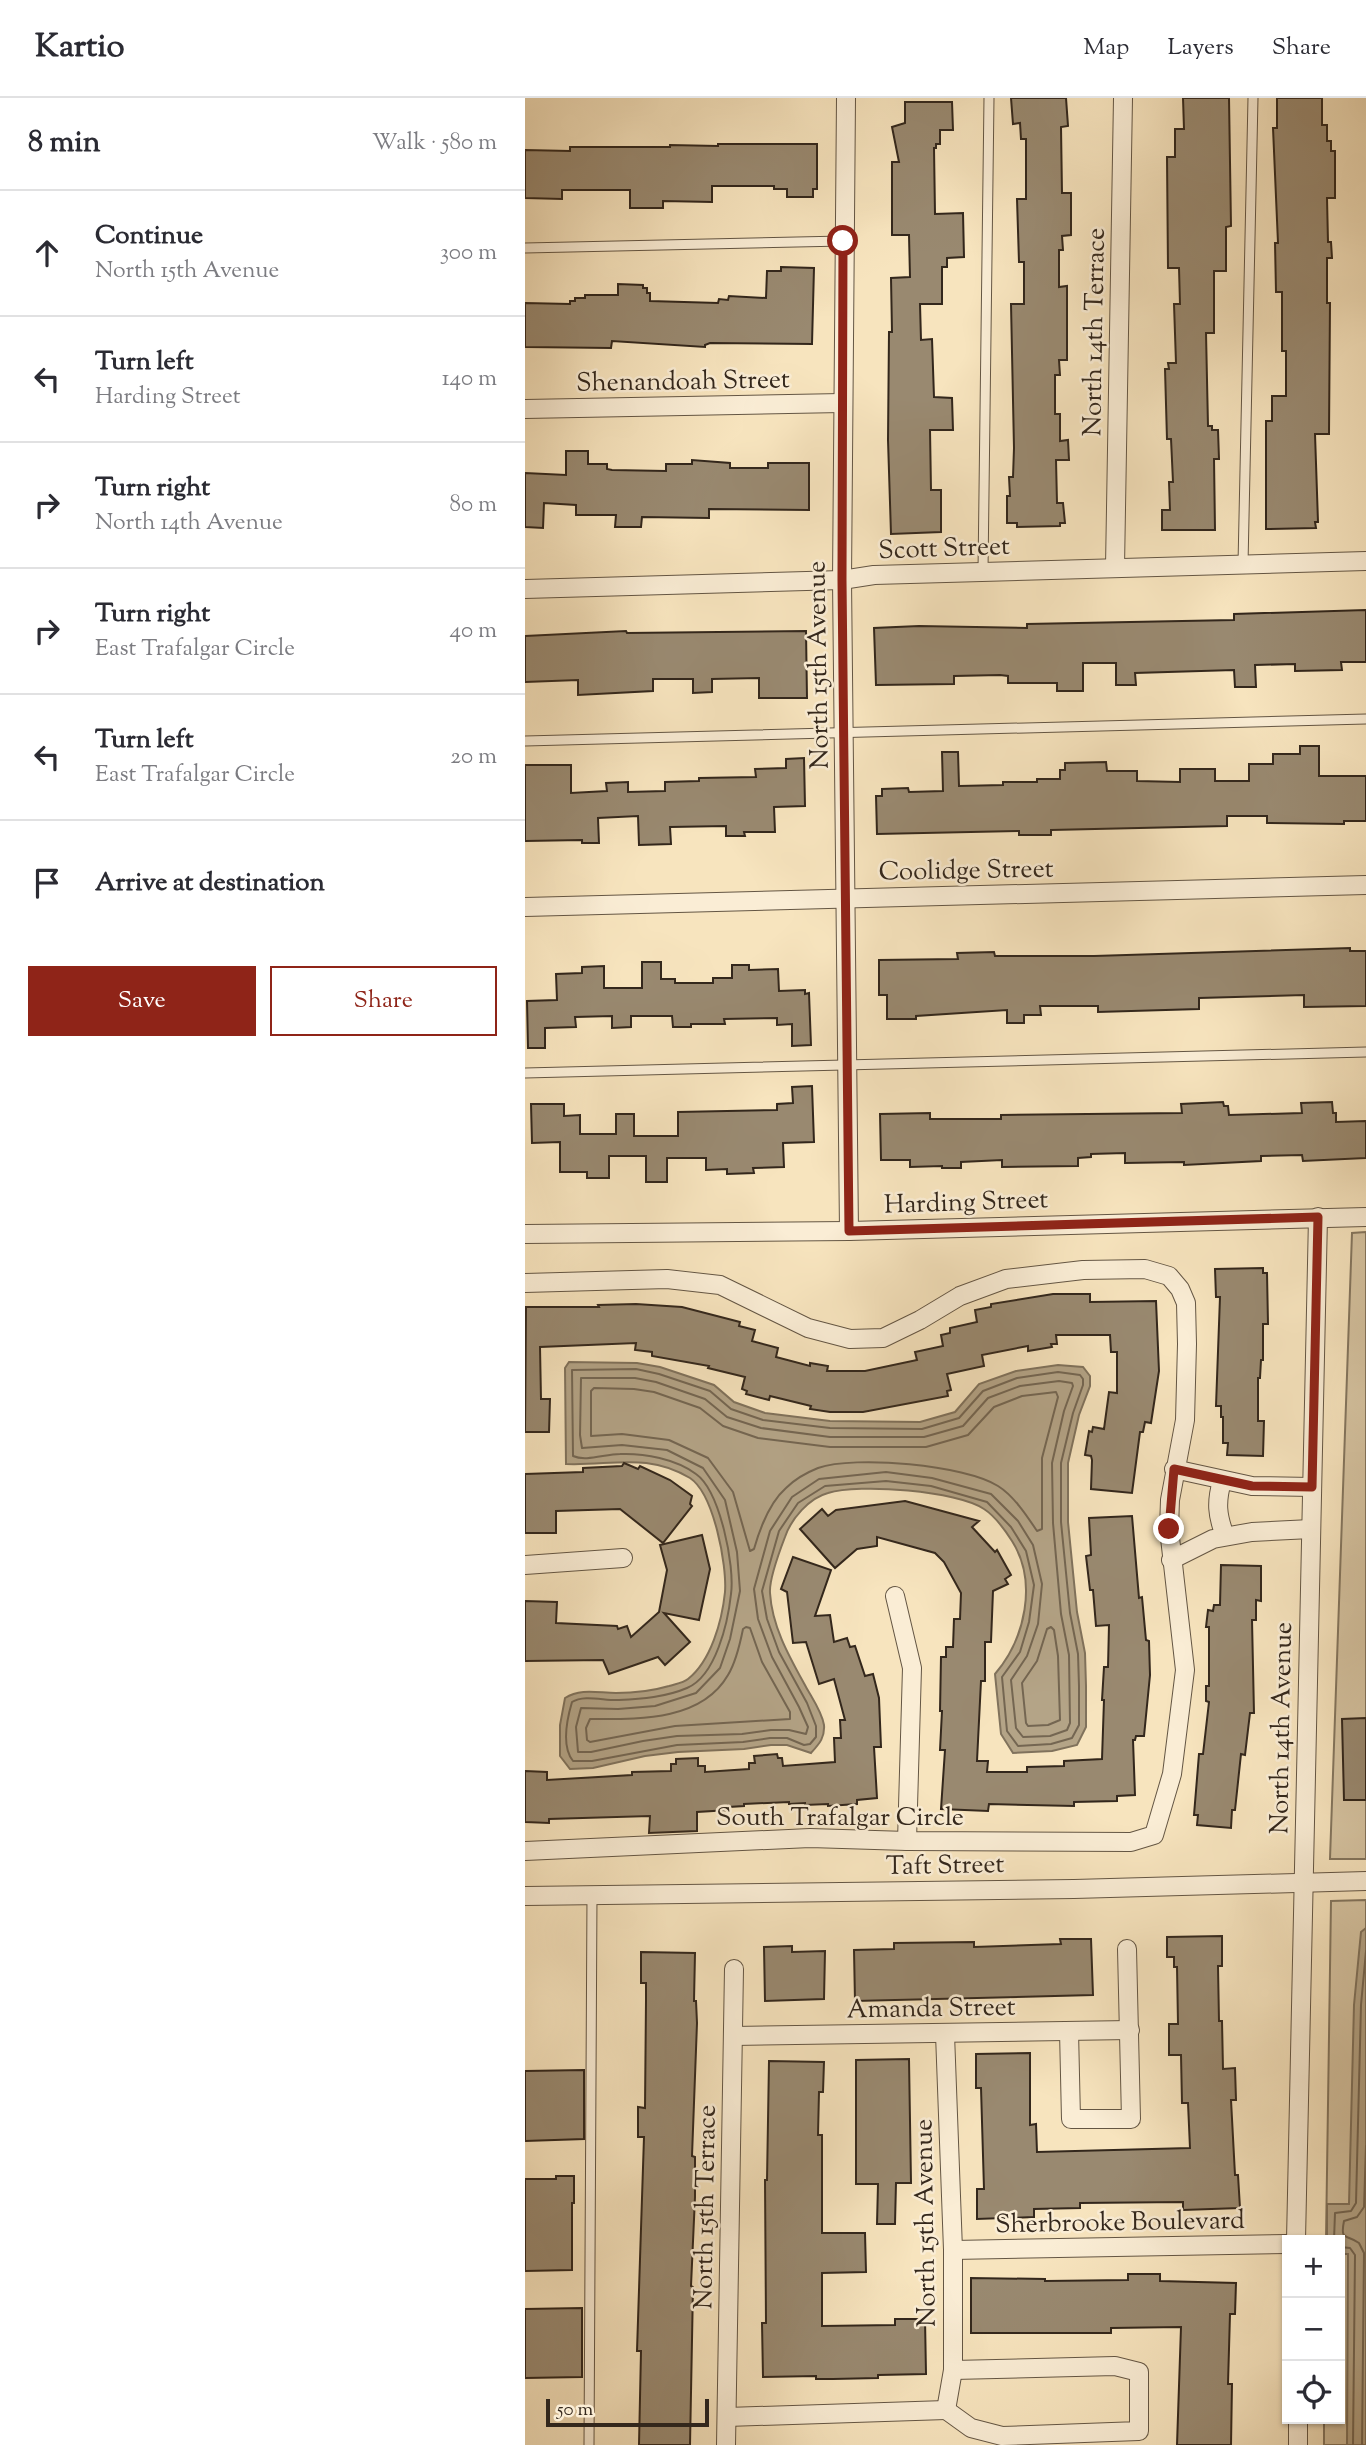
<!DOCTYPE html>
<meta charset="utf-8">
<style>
body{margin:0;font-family:"Sorts Mill Goudy",serif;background:#f7f7f7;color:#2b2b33}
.controls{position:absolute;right:21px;bottom:21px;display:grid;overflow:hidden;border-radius:0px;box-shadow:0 2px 5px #0004}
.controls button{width:63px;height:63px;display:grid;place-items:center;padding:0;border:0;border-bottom:2px solid #e1e1e2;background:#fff;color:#2b2b33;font:35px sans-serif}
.scale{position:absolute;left:21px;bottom:18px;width:163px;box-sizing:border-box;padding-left:7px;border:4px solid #33271c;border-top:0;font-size:19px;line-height:24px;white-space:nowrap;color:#33271c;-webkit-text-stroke:5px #faedd5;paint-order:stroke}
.stop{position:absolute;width:21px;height:21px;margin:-16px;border:5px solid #8f2418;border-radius:50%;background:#fff}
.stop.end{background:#8f2418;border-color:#fff;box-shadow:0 2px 7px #0008}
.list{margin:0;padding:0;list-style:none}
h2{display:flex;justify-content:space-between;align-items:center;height:91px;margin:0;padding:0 28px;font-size:30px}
h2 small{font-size:23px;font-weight:400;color:#7c7c81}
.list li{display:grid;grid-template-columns:46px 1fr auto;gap:21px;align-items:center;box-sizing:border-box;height:126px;padding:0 28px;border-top:2px solid #e1e1e2}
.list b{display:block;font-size:26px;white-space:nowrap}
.list p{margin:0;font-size:23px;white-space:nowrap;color:#7c7c81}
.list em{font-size:23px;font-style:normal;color:#7c7c81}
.actions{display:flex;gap:14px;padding:21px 28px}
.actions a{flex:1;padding:16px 0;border:2px solid #8f2418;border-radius:0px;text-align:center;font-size:24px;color:#8f2418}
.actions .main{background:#8f2418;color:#fff}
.icon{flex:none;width:38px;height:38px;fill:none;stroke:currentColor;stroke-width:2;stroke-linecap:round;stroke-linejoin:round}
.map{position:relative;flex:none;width:841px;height:2347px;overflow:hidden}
header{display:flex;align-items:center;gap:42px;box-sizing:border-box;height:98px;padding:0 35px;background:#fff;border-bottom:2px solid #e1e1e2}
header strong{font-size:33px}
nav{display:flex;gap:38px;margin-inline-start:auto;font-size:24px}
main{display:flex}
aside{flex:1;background:#fff}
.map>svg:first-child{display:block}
.green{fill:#d6c4a2;stroke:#84765f;stroke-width:2}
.water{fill:#b4a487;stroke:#80725c;stroke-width:2}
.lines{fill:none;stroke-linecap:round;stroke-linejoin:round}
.shore{stroke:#746652;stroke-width:2}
.building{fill:#998970;stroke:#33271c;stroke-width:2}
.service-casing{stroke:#645644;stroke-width:11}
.minor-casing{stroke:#645644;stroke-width:20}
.service{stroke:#faedd5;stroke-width:9}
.minor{stroke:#faedd5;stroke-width:18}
.route{stroke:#8f2418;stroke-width:9}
.labels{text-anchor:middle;stroke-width:5;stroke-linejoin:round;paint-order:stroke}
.street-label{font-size:26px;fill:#33271c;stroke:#faedd5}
</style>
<header>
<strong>Kartio</strong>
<nav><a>Map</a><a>Layers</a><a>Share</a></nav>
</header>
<main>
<aside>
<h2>8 min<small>Walk · 580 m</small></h2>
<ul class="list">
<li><svg class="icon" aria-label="ahead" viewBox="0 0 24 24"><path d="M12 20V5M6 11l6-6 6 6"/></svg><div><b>Continue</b><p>North 15th Avenue</p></div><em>300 m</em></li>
<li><svg class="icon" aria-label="left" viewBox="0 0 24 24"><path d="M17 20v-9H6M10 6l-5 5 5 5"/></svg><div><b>Turn left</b><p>Harding Street</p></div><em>140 m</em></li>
<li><svg class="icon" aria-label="right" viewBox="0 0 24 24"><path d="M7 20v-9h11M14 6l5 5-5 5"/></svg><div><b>Turn right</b><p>North 14th Avenue</p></div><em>80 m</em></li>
<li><svg class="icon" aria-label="right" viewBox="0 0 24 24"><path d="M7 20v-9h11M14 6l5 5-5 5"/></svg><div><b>Turn right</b><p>East Trafalgar Circle</p></div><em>40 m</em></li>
<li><svg class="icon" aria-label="left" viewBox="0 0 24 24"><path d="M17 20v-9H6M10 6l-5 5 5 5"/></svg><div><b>Turn left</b><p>East Trafalgar Circle</p></div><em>20 m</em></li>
<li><svg class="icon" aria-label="arrive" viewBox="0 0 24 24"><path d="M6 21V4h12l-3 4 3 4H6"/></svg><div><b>Arrive at destination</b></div></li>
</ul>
<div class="actions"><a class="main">Save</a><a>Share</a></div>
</aside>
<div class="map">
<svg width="841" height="2347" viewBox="0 0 841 2347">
<rect width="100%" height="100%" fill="#f7e4be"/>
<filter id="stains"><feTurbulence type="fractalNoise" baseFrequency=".00286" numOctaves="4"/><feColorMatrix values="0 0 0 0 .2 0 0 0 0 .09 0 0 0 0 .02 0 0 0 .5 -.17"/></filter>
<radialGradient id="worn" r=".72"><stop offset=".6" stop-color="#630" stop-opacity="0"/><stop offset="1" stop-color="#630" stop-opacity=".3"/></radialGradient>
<!-- green -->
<g class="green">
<polygon points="841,1134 841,1761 805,1761 827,1135"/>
<polygon points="841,1802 841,2347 799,2347 799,2321 815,2321 815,2142 801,2142 806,1803"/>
</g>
<!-- water -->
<g class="water">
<path d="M44,1264L112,1265L135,1269L189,1287L209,1304L240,1315L305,1323L395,1324L430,1314L454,1286L491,1273L533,1267L558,1269L565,1278V1288L554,1317L543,1365V1424L552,1514L560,1555L561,1588V1629L552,1647L527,1653L488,1655L476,1636L470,1576C500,1541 513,1484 487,1443C480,1432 470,1418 459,1411C433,1393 334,1385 303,1395C284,1400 266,1421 260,1439C255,1452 244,1482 245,1495C247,1529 265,1560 281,1589C287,1600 297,1614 299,1627C300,1640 294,1646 286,1655L262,1647H246L219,1651L153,1654L120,1658L68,1670L45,1671L35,1658V1627L40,1600C56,1590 73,1595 91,1595C109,1595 127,1593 144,1588C150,1586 158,1585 163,1581C186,1563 197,1523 200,1494C202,1467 189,1396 165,1380C122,1354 86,1368 41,1366L40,1270Z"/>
<polygon points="841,1830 841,2347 822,2347 823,2156 815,2156 815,2142 802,2142 802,2106 824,2106 829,1907 836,1834"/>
</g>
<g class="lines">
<!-- shore -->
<g class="shore">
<path d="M111,1271L134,1276L185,1293L206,1311L238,1322L305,1330L397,1331L434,1320L458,1293L492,1280L533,1274L555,1277L558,1281V1287L548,1315L536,1365V1424L545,1515L553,1556L554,1588V1627L547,1640L526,1646L493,1648L482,1633L477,1579L495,1554L504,1524L509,1487L501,1453L486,1429L462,1404L406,1388L361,1383L300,1388L273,1405L254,1433L237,1493L242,1521L254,1554L282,1605L291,1628V1639L285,1646L279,1647L262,1640H245L218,1644L152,1647L67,1663H48C36,1648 42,1621 47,1604C59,1596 80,1603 94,1602C117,1601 141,1599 162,1590C191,1578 203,1524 206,1496C210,1468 195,1393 171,1376C151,1361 119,1355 95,1356C80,1356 61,1364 48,1358L47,1272Z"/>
<polygon points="56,1280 110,1280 131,1284 180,1301 202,1319 236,1330 305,1339 399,1339 438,1328 463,1300 495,1288 534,1283 547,1285 548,1288 539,1313 527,1365 528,1425 536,1516 544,1557 545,1625 542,1632 525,1638 498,1639 491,1630 486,1582 502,1558 513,1526 517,1486 508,1447 493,1423 466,1396 407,1380 361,1374 294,1381 267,1399 245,1433 229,1491 233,1521 247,1559 274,1609 283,1629 281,1636 264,1632 246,1632 217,1636 152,1638 118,1643 66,1654 53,1654 51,1629 56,1610 93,1611 130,1608 171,1595 195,1570 205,1541 215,1493 212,1454 200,1402 178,1370 142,1352 97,1347 57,1350 55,1337"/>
<path d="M69,1290L109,1291L129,1294L175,1310L198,1328L233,1340L305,1349H401L443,1337L469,1309L497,1298L531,1294L533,1299L517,1360V1431L512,1433C502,1418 489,1398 473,1388C440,1367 330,1357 293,1370C283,1374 269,1382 261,1390C244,1405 235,1430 229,1451L225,1453L208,1394L183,1360L144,1342L97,1336L66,1338V1293Z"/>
<path d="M221,1529L225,1530L237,1564L265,1614V1621L150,1628L65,1644L62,1642L61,1630L65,1621C111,1621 176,1624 203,1577C211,1564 215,1546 218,1531Z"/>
<polygon points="526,1529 529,1532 533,1558 535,1622 523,1627 503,1628 501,1625 497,1585 512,1563 522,1531"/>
<polyline points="809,2142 810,2115 826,2113 831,2105 836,1907 841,1853"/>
<polyline points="815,2149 825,2150 830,2157 828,2347"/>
<path d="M837,2347L839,2155L834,2145C821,2136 815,2143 819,2123L832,2119L839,2109L841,2048"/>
</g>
</g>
<!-- building -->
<g class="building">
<polygon points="486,0 541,0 543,28 536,29 537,95 546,95 546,137 537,138 538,152 534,152 534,189 542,188 542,262 534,262 535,277 530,277 530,316 535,316 535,343 543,342 544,362 531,362 532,405 538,405 540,425 535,425 535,428 492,429 492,425 482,425 482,398 485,398 484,379 488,379 489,350 486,206 499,206 499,164 494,164 492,101 501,101 501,41 496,41 495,25 488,26"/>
<polygon points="658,0 704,0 706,128 701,129 701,173 689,173 689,235 681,235 683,328 687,328 687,332 693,332 694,361 689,361 690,432 637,432 637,412 645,412 644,384 648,384 646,341 642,341 640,271 644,271 643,265 651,265 649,206 655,206 654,170 643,170 642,59 650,59 650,31 659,31"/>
<polygon points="752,0 797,0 797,27 802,27 802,43 806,43 806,53 810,53 810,100 802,100 803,144 806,144 807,160 802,160 802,205 805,205 804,336 790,336 793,424 790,424 791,430 741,431 741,323 747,323 747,298 761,298 761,253 757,253 757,194 751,194 750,145 753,145 748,30 752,30"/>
<polygon points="380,4 427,4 428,32 415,32 415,46 411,46 411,50 409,50 410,116 438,115 439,159 422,160 422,169 417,169 417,206 395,206 396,242 407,241 409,299 427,300 428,332 405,332 406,392 416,392 416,434 366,436 363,342 364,234 367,234 366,180 385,179 384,137 367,137 367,64 374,64 367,29 380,25"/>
<polygon points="193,46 292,46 292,91 288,91 288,99 262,99 262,91 249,91 249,88 187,88 187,104 138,103 138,110 105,110 105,92 37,92 37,101 0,100 0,52 45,53 45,49 145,49 145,47 193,48"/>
<polygon points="256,169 289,170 287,246 185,245 180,247 180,249 87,243 86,250 0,249 0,205 45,206 45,203 50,203 50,200 60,200 60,197 93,197 93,186 118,187 118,190 122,190 122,195 125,195 125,203 193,205 194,201 203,202 204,198 241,200 242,173 256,173"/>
<polygon points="41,353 63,353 63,366 82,366 82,371 87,372 141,373 141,366 167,366 167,362 205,365 205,370 243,370 243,365 284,365 284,412 184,411 184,420 117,419 116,429 90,429 91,417 51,417 51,407 19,405 18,430 0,429 0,375 41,377"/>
<polygon points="841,512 841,564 816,564 817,572 770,573 770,566 730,567 731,589 710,589 709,572 610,575 611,587 591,587 591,565 558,565 558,593 532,593 532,585 483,585 483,578 475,577 429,578 429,586 351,587 349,530 394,528 502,530 502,526 709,522 709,516"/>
<polygon points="101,533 102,535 281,533 282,600 234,600 234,580 187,581 187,594 168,595 168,581 128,581 128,593 53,597 53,582 0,584 0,538"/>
<polygon points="775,648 794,648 794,678 841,678 841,723 819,723 819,726 742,725 742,718 702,718 702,728 526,732 526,737 494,737 494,733 352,736 351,698 357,698 357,691 383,690 384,694 418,693 417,654 433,654 434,688 478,687 478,684 512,684 512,681 535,681 535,672 540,672 540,665 581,664 582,673 612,673 612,683 655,684 655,671 690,671 690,683 724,683 724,666 748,666 748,656 775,656"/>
<polygon points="279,660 280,708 249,709 250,734 219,734 220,738 201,738 201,728 145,729 146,746 114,747 113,718 73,720 74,745 57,745 57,742 0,743 0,667 46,667 46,695 82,693 81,685 103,684 103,694 140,693 140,684 174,683 174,680 231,679 230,671 261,670 261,661"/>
<polygon points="825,850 825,853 841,853 841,908 779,909 779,897 674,900 674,911 573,914 573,908 515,908 516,917 499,917 499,925 482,925 482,912 391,918 391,921 362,921 362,897 354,897 354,862 433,861 432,855 469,854 470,858 569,858"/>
<polygon points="117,864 136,864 136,881 150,881 150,885 188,885 188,880 207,880 207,867 224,867 224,872 253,871 254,893 280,892 280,896 284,895 286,947 267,948 267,926 252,927 252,920 199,921 200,926 166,926 166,929 148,929 147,918 106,918 106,929 87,930 87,918 50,919 51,929 20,930 20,950 3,950 2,903 32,902 31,876 57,875 57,869 79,868 79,890 117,890"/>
<polygon points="287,988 289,1044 258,1045 259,1069 228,1070 229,1075 202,1076 202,1071 181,1072 181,1060 142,1060 142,1084 121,1084 121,1058 84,1058 84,1080 62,1080 62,1074 35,1074 35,1044 7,1045 6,1006 39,1006 39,1018 55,1017 55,1036 91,1036 91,1016 109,1016 109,1038 153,1038 153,1014 252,1012 252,1006 268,1005 267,989"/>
<polygon points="698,1004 699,1008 703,1008 704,1017 777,1015 776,1005 807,1004 808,1015 811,1015 811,1024 841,1023 841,1060 778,1063 777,1057 736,1058 736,1063 659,1067 659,1064 600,1065 600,1055 566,1056 566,1059 553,1060 553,1068 477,1069 477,1062 436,1064 436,1070 417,1070 417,1068 385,1069 385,1062 356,1062 355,1016 405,1015 405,1021 476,1021 476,1017 657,1015 656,1006"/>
<polygon points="738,1170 738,1175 742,1175 743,1226 738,1226 738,1262 736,1262 735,1280 733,1280 733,1323 739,1323 738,1358 702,1357 703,1345 698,1345 698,1319 696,1319 696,1308 691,1308 695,1199 691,1199 690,1171"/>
<polygon points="528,1196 565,1196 565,1204 631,1203 634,1273 626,1325 620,1324 618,1334 615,1334 607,1395 566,1391 567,1362 566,1358 560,1357 564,1333 567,1334 568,1329 579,1331 584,1294 592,1295 592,1254 586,1254 585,1237 531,1237 532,1246 526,1246 527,1249 503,1253 503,1248 457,1257 459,1268 422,1276 426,1292 422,1293 423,1298 338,1314 305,1314 285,1311 286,1308 245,1298 244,1302 221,1296 222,1293 217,1291 220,1279 183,1270 184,1268 127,1258 127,1254 110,1252 111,1245 15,1249 16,1301 25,1301 24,1334 0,1334 1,1209 74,1209 73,1207 111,1206 157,1209 215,1224 214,1228 230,1232 227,1243 253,1250 251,1259 285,1268 285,1265 303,1268 302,1273 340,1273 392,1262 390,1254 418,1248 416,1237 425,1235 425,1230 452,1224 450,1212 466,1209 466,1206"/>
<polygon points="99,1365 113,1371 115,1368 145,1382 167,1398 165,1406 167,1408 138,1445 95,1411 31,1413 31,1435 0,1435 0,1376 58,1374 58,1370 97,1368"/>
<polygon points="380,1403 454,1423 447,1429 470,1454 472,1452 486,1477 480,1481 483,1486 468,1493 466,1544 460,1544 460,1583 456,1583 452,1663 463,1663 462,1674 502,1674 502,1669 539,1668 539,1663 577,1661 579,1602 577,1602 579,1569 583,1569 584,1527 571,1528 568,1492 565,1492 561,1458 566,1457 564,1420 607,1418 614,1500 617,1499 621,1542 624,1543 625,1577 619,1638 611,1638 610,1642 608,1642 610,1697 592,1698 592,1703 549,1704 549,1708 464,1706 463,1713 416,1711 420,1652 415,1652 417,1613 415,1613 416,1559 421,1559 421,1549 428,1549 429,1521 435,1521 436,1495 419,1464 410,1455 352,1439 352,1448 332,1451 310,1470 275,1431 297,1411 303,1418 311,1412"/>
<polygon points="177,1437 185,1471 174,1522 139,1515 165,1544 140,1567 133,1559 84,1576 78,1562 0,1563 0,1503 32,1504 31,1525 92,1528 93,1531 102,1528 106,1539 134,1514 142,1472 135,1447"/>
<polygon points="268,1459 306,1472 290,1518 305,1517 309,1544 322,1540 325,1549 330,1548 340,1578 348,1576 354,1600 356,1649 349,1649 352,1700 332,1702 332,1706 303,1708 303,1706 280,1707 280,1705 264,1706 264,1704 219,1706 219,1708 204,1709 204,1712 172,1714 172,1733 124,1735 125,1718 24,1721 24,1725 0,1724 0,1673 22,1674 22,1682 107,1677 107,1674 146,1673 146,1666 151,1666 151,1661 173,1660 173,1668 180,1668 180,1674 224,1671 224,1665 230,1665 229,1658 252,1656 253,1660 257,1660 258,1668 310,1664 309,1640 316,1640 315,1622 320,1622 309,1581 294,1586 281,1544 268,1545 262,1494 256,1491"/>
<polygon points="696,1467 736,1468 736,1503 731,1502 731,1522 727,1522 729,1615 725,1615 720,1657 716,1656 710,1712 707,1712 706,1730 672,1727 673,1717 669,1717 674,1656 678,1656 684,1604 681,1603 681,1588 684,1588 684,1529 681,1529 683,1512 688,1513 689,1507 695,1507"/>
<polygon points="841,1620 841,1702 819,1702 817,1621"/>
<polygon points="697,1838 697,1868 693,1868 694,1923 697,1923 698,1971 710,1970 711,2002 706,2002 710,2077 713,2077 715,2110 658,2112 658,2104 555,2105 555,2110 509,2111 509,2119 452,2121 452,2091 459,2091 456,1990 451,1990 451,1956 505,1955 505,2027 511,2026 512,2054 665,2050 663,2005 657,2005 656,1957 644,1957 644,1926 653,1926 652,1869 649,1869 649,1859 642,1859 642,1839"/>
<polygon points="535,1841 566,1841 568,1897 330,1903 329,1852 369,1851 369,1845 449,1844 449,1849 536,1846"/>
<polygon points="267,1848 267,1854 300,1853 299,1901 240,1903 239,1849"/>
<polygon points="116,1854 170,1855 169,1903 171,1903 172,1925 167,2058 170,2059 170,2099 166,2188 168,2189 165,2347 114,2347 116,2253 112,2253 119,2039 113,2039 113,2009 120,2010 121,1903 121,1885 116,1885"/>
<polygon points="384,1961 386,2085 371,2085 370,2126 352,2126 353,2086 331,2086 331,1962"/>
<polygon points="244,1963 299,1964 298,1994 294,1994 293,2037 297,2037 297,2135 340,2135 341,2174 297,2175 297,2228 370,2227 370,2221 400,2221 401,2276 353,2277 353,2280 308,2281 291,2281 291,2278 238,2279 237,2225 241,2225 240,2082 242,2082"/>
<polygon points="59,1972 59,2041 0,2043 0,1973"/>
<polygon points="31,2078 49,2078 49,2105 47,2105 47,2172 0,2173 0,2081 31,2081"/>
<polygon points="603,2176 635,2176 635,2183 711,2185 710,2216 705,2216 703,2286 707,2286 706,2347 652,2347 656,2229 586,2230 586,2235 446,2235 446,2180 520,2181 520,2183 603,2182"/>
<polygon points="57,2210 57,2279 0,2280 0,2211"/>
</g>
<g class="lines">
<defs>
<g id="service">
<polyline points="0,150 318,143"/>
<polyline points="718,466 728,0"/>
<polyline points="458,473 464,0"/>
<polyline points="0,643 841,621"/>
<polyline points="0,975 841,954"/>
<polyline points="64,2347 67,1797"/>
</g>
<g id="minor">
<polyline points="321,0 317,482 324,1133"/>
<polyline points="0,311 317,305"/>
<polyline points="590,469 598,0"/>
<polyline points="0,491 317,482 349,477 841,463"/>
<polyline points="0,809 841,787"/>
<polyline points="0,1136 324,1133 841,1119"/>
<polyline points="0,1185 142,1181 195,1187 283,1230 325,1241 358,1240 395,1222 435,1198 481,1181 558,1172 620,1171 644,1178 655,1191 661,1205 662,1246 660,1322 645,1402 644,1431 660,1572 647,1676 629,1737 606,1744 382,1743 285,1740 0,1753"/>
<polyline points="649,1371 727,1388 787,1389"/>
<path d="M697,1383C691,1404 692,1417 700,1438"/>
<polyline points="646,1462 688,1441 727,1434 786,1431"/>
<polyline points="0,1467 98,1460"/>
<polyline points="370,1498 387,1570 382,1743"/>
<polyline points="0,1798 549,1791 841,1783"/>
<polyline points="544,1933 546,2021 606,2021 602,1851"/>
<polyline points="420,1936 428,2152 428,2272 421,2312"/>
<polyline points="208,1938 605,1932"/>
<polyline points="771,2142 793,1119"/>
<polyline points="428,2152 762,2146"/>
<polyline points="421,2312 446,2330 477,2338 614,2333 614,2274 590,2268 428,2272"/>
<polyline points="202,2319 421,2312"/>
<polyline points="773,2321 773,2347"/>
<polyline points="201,2347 209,1871"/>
</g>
</defs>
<!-- service casing -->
<use href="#service" class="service-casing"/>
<!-- minor casing -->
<use href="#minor" class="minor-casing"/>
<!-- service -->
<use href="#service" class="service"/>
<!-- minor -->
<use href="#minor" class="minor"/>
</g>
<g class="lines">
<!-- route -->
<polyline class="route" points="318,143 317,482 324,1133 793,1119 787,1389 727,1388 649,1371 644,1431"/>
</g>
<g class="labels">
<!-- street labels -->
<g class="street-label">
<text transform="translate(568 234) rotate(-89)" y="9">North 14th Terrace</text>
<text transform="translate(158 282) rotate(-1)" y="9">Shenandoah Street</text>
<text transform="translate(419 449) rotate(-2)" y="9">Scott Street</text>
<text transform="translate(292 567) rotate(-91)" y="9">North 15th Avenue</text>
<text transform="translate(441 771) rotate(-1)" y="9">Coolidge Street</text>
<text transform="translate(441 1103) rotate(-2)" y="9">Harding Street</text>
<text transform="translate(755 1630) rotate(-89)" y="9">North 14th Avenue</text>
<text x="315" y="1727">South Trafalgar Circle</text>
<text transform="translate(420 1766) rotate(-1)" y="9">Taft Street</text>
<text transform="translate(406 1909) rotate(-1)" y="9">Amanda Street</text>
<text transform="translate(179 2109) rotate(-89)" y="9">North 15th Terrace</text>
<text transform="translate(595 2123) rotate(-1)" y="9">Sherbrooke Boulevard</text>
<text transform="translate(399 2125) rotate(-91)" y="9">North 15th Avenue</text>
</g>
</g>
<rect width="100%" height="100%" filter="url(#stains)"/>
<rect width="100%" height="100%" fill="url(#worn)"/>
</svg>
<div class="controls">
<button>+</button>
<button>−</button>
<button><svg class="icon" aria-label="locate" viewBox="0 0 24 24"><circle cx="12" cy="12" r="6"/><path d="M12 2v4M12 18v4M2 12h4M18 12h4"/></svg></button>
</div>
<div class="scale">50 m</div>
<div class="stop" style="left:318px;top:143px"></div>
<div class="stop end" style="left:644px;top:1431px"></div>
</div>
</main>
